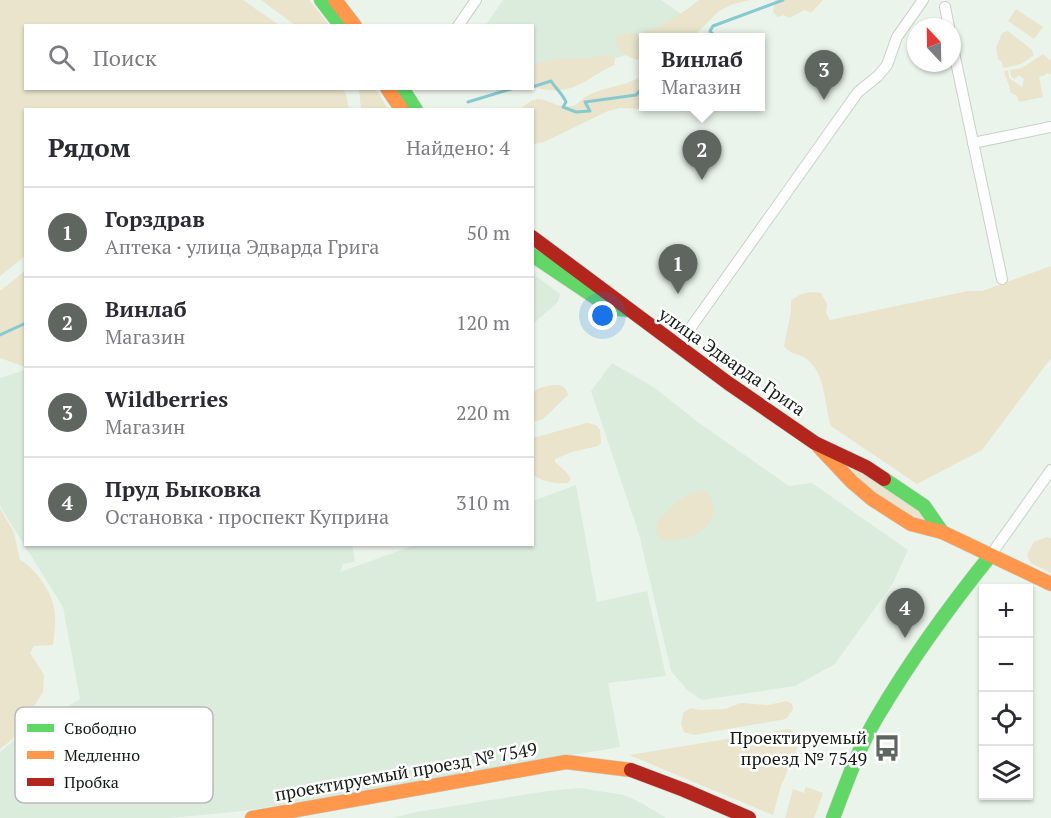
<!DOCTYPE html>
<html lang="ru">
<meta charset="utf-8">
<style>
body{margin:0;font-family:"PT Serif",serif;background:#f2f2f3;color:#2b2b33}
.controls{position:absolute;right:18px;bottom:18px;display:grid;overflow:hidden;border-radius:0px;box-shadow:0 2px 4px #0004}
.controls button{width:54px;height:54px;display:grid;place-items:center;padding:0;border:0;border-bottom:2px solid #e1e1e2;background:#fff;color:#2b2b33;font:30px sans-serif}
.compass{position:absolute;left:907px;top:18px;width:54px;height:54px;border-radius:50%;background:#fff;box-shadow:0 2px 4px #0004;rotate:338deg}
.you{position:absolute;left:603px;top:316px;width:21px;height:21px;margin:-15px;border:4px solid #fff;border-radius:50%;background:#1a73e8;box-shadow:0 0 0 9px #1a73e833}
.badge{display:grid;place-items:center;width:39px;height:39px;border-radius:50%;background:#5f6660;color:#fff;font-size:20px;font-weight:700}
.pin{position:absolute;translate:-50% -50px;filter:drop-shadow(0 2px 3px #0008)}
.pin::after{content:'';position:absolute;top:32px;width:21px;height:18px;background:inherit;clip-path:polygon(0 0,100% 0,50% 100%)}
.popup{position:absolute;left:639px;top:33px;width:126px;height:78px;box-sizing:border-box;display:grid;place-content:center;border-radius:0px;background:#fff;filter:drop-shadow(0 2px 4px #0005);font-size:20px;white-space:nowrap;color:#7c7c81}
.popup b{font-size:22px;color:#2b2b33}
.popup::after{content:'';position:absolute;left:50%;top:100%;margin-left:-12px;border:12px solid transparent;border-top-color:#fff}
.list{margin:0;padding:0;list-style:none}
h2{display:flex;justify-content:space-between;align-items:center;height:78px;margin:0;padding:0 24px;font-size:26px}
h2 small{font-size:20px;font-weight:400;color:#7c7c81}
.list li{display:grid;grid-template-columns:39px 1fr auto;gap:18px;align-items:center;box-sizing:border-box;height:90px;padding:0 24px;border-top:2px solid #e1e1e2}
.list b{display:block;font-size:22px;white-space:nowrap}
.list p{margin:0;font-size:20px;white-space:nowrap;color:#7c7c81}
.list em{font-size:20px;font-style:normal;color:#7c7c81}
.icon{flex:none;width:33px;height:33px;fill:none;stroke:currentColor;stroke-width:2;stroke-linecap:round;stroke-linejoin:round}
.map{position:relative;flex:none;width:1051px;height:818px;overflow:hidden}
.search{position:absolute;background:#fff;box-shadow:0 2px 4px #0004;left:24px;top:24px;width:510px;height:66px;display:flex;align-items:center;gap:15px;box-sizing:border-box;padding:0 21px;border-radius:0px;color:#7c7c81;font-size:22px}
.panel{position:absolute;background:#fff;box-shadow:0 2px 4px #0004;left:24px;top:108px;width:510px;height:438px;border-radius:0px}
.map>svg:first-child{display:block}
.built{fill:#dbecdd}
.green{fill:#e9e4cb}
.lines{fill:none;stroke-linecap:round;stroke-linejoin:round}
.stream{stroke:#88c9d0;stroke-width:3}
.street-casing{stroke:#c9d0ca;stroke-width:12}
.fast-casing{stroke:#c9d0ca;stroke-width:15}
.slow-casing{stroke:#c9d0ca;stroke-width:15}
.jam-casing{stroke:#c9d0ca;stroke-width:15}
.street{stroke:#fcfdfc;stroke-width:10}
.fast{stroke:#63d668;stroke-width:14}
.slow{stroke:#ff974d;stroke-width:14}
.jam{stroke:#b3261e;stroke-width:14}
.labels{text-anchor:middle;stroke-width:5;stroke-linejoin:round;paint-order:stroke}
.street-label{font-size:18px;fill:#141a15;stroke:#fff}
.poi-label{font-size:18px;fill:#141a15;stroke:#fff;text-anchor:end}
.key{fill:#fff;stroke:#b8bab9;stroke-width:1.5}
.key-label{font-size:16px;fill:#141a15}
</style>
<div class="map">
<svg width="1051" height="818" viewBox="0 0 1051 818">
<rect width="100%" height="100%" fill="#ebf4eb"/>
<!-- built -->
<g class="built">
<polygon points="503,0 661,0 697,25 644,38 643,48 626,55 581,69 533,70 532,26 485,26"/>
<polygon points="533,274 560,294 558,302 533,324"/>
<polygon points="612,363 655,388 699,423 789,486 812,483 908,550 893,583 835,664 795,686 702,700 687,690 671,671 639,534 591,391"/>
<polygon points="25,370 26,544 352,545 355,562 343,564 340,572 415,545 532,544 533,501 576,485 597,602 647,591 666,676 608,683 620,747 243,811 171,818 0,818 0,752 19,736 80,699 63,607 0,506 0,378"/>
<polygon points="580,788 624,795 640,802 666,818 392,818 416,812 548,791"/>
</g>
<!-- green -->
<g class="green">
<polygon points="0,0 243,0 279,25 26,26 26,88 342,89 346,94 349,109 26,110 25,256 0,276"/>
<polygon points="261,0 309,0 329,25 295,25"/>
<path d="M699,0H750L733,4L719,11L693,37L644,38L643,60C630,60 616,52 615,38C623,32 637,35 647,31C663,26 686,11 699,0Z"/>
<polygon points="775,0 823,0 811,13 805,10 789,18 784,15 778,17 773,12"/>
<polygon points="1016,9 1043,27 1034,39 1008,21"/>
<polygon points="1008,31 1032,50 1034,55 1021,64 1003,68 1002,62 998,59 996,48 1002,33"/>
<path d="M1043,54L1051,61V74L1046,73L1045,75L1039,77L1043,97L1019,102L1017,96L1010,92C1011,86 1005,78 1004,71L1008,70L1009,78L1022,87L1024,79L1019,75L1014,79L1011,76L1010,70L1022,68Z"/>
<path d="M604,55H610L615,59L614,65C582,80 574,98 533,87V65C559,55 578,61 604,55Z"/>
<path d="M643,75L644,106L652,107L646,109L620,108L608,111L544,142L533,144L532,110L521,109C543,87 549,110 572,106C578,105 581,99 587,96C605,86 626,87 643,75Z"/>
<polygon points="359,89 376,89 388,109 361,109"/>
<path d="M1051,266V358L982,450L917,484L831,426C824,403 826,376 808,360C799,352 793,357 784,346L791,312V301C800,293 809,291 821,293L827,304L826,313L830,320L968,291H982Z"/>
<polygon points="25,271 25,367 0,358 0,291"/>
<path d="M553,385C561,385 566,386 568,395L543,419L533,422V393L539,388Z"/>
<path d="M587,423L596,425L600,430L601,443L598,446L572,452L555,459V462L566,472L571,479L568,483C555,484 543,482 533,475V438Z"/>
<path d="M852,468L859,470L916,507L924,516L922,521H918C903,512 854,484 852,468Z"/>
<path d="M698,491L708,493C727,522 692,543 666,540C651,537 656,521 663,515C675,505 682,495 698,491Z"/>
<path d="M0,508L14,533L20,560C37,570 54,594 55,615C56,625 54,635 53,645L34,646L30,653L44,675L43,692L15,737L0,749Z"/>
<polygon points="1047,537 1051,538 1051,573 1031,563 1027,555 1034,542"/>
<polygon points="787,701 792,704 793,709 786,719 694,735 684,732 681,724 683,713 691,708 700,710 725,709 741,703 768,705"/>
<polygon points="789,729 797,734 800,741 781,786 773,815 629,755"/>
<polygon points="806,787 823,793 814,818 785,818 793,789 804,793"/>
</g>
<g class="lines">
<!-- stream -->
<g class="stream">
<polyline points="709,38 715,37 710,31 713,26 783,0"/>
<path d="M532,87L551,81C556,89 562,93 566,102L563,107L576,112L590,111L585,102L636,95L644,86"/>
<polyline points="522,88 530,88"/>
<polyline points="468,102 514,88"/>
<polyline points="0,335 26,323"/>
</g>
<defs>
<g id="street">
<polyline points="945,7 949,27"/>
<polyline points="458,26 476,0"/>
<polyline points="952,43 1002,279"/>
<polyline points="973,143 1051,127"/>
<polyline points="677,347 858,92 878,76 887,65 897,37 923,0"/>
<polyline points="990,556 1051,470"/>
</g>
<g id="fast">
<polyline points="321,0 341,26"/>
<polyline points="402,88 416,110"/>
<polyline points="532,255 611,308 628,310"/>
<polyline points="884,479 924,506 942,532"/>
<path d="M833,818C846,784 858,749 877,717C910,661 949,607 990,556"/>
</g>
<g id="slow">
<polyline points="335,0 355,26"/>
<polyline points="387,88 402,110"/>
<polyline points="819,447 852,482 872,499 911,524 942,532 1051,584"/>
<polyline points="252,818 566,762 631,770"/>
</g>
<g id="jam">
<polyline points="532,237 728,383 815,443 866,467 884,479"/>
<polyline points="631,770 684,790 749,818"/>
</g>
</defs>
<!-- street casing -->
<use href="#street" class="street-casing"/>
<!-- fast casing -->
<use href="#fast" class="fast-casing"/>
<!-- slow casing -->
<use href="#slow" class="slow-casing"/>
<!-- jam casing -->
<use href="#jam" class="jam-casing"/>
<!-- street -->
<use href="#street" class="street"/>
<!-- fast -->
<use href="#fast" class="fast"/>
<!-- slow -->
<use href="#slow" class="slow"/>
<!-- jam -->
<use href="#jam" class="jam"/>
</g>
<!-- icons -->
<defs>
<symbol id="bus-bare" viewBox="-9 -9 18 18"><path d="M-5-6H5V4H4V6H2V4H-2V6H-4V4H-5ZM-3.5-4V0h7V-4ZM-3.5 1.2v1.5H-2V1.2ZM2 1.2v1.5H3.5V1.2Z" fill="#5f6660" stroke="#fff" stroke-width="2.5" paint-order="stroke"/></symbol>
</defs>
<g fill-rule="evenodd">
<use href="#bus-bare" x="868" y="729" width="38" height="38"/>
</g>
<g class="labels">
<!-- street labels -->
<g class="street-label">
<text transform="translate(732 362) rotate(35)" y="6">улица Эдварда Грига</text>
<text transform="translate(406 772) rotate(-10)" y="6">проектируемый проезд № 7549</text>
</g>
<!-- poi labels -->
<g class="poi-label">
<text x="867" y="744">Проектируемый<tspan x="867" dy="21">проезд № 7549</tspan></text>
</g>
</g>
<!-- legend -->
<rect x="15" y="707" width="198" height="96" rx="9" class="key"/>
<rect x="27" y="724" width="27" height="8" fill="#63d668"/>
<rect x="27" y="751" width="27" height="8" fill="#ff974d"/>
<rect x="27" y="778" width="27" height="8" fill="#b3261e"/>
<g class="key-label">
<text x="64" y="734">Свободно</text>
<text x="64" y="761">Медленно</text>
<text x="64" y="788">Пробка</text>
</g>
</svg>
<div class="controls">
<button>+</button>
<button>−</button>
<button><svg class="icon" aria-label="locate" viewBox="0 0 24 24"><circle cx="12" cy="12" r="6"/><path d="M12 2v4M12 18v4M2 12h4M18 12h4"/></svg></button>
<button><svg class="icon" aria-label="layers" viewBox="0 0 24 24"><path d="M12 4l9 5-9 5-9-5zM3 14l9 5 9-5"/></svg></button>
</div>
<svg class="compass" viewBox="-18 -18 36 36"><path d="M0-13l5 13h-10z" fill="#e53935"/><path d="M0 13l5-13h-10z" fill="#7c7c81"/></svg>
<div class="you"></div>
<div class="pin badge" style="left:678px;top:294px">1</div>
<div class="pin badge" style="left:702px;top:180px">2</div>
<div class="popup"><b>Винлаб</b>Магазин</div>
<div class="pin badge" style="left:824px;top:100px">3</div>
<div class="pin badge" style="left:905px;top:638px">4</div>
<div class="search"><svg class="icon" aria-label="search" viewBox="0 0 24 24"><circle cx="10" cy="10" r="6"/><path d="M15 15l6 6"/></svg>Поиск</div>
<section class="panel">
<h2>Рядом<small>Найдено: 4</small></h2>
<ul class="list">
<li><span class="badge">1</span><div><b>Горздрав</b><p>Аптека · улица Эдварда Грига</p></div><em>50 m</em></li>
<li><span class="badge">2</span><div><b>Винлаб</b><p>Магазин</p></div><em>120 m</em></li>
<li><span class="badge">3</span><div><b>Wildberries</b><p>Магазин</p></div><em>220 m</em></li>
<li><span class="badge">4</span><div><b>Пруд Быковка</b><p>Остановка · проспект Куприна</p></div><em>310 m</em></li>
</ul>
</section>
</div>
